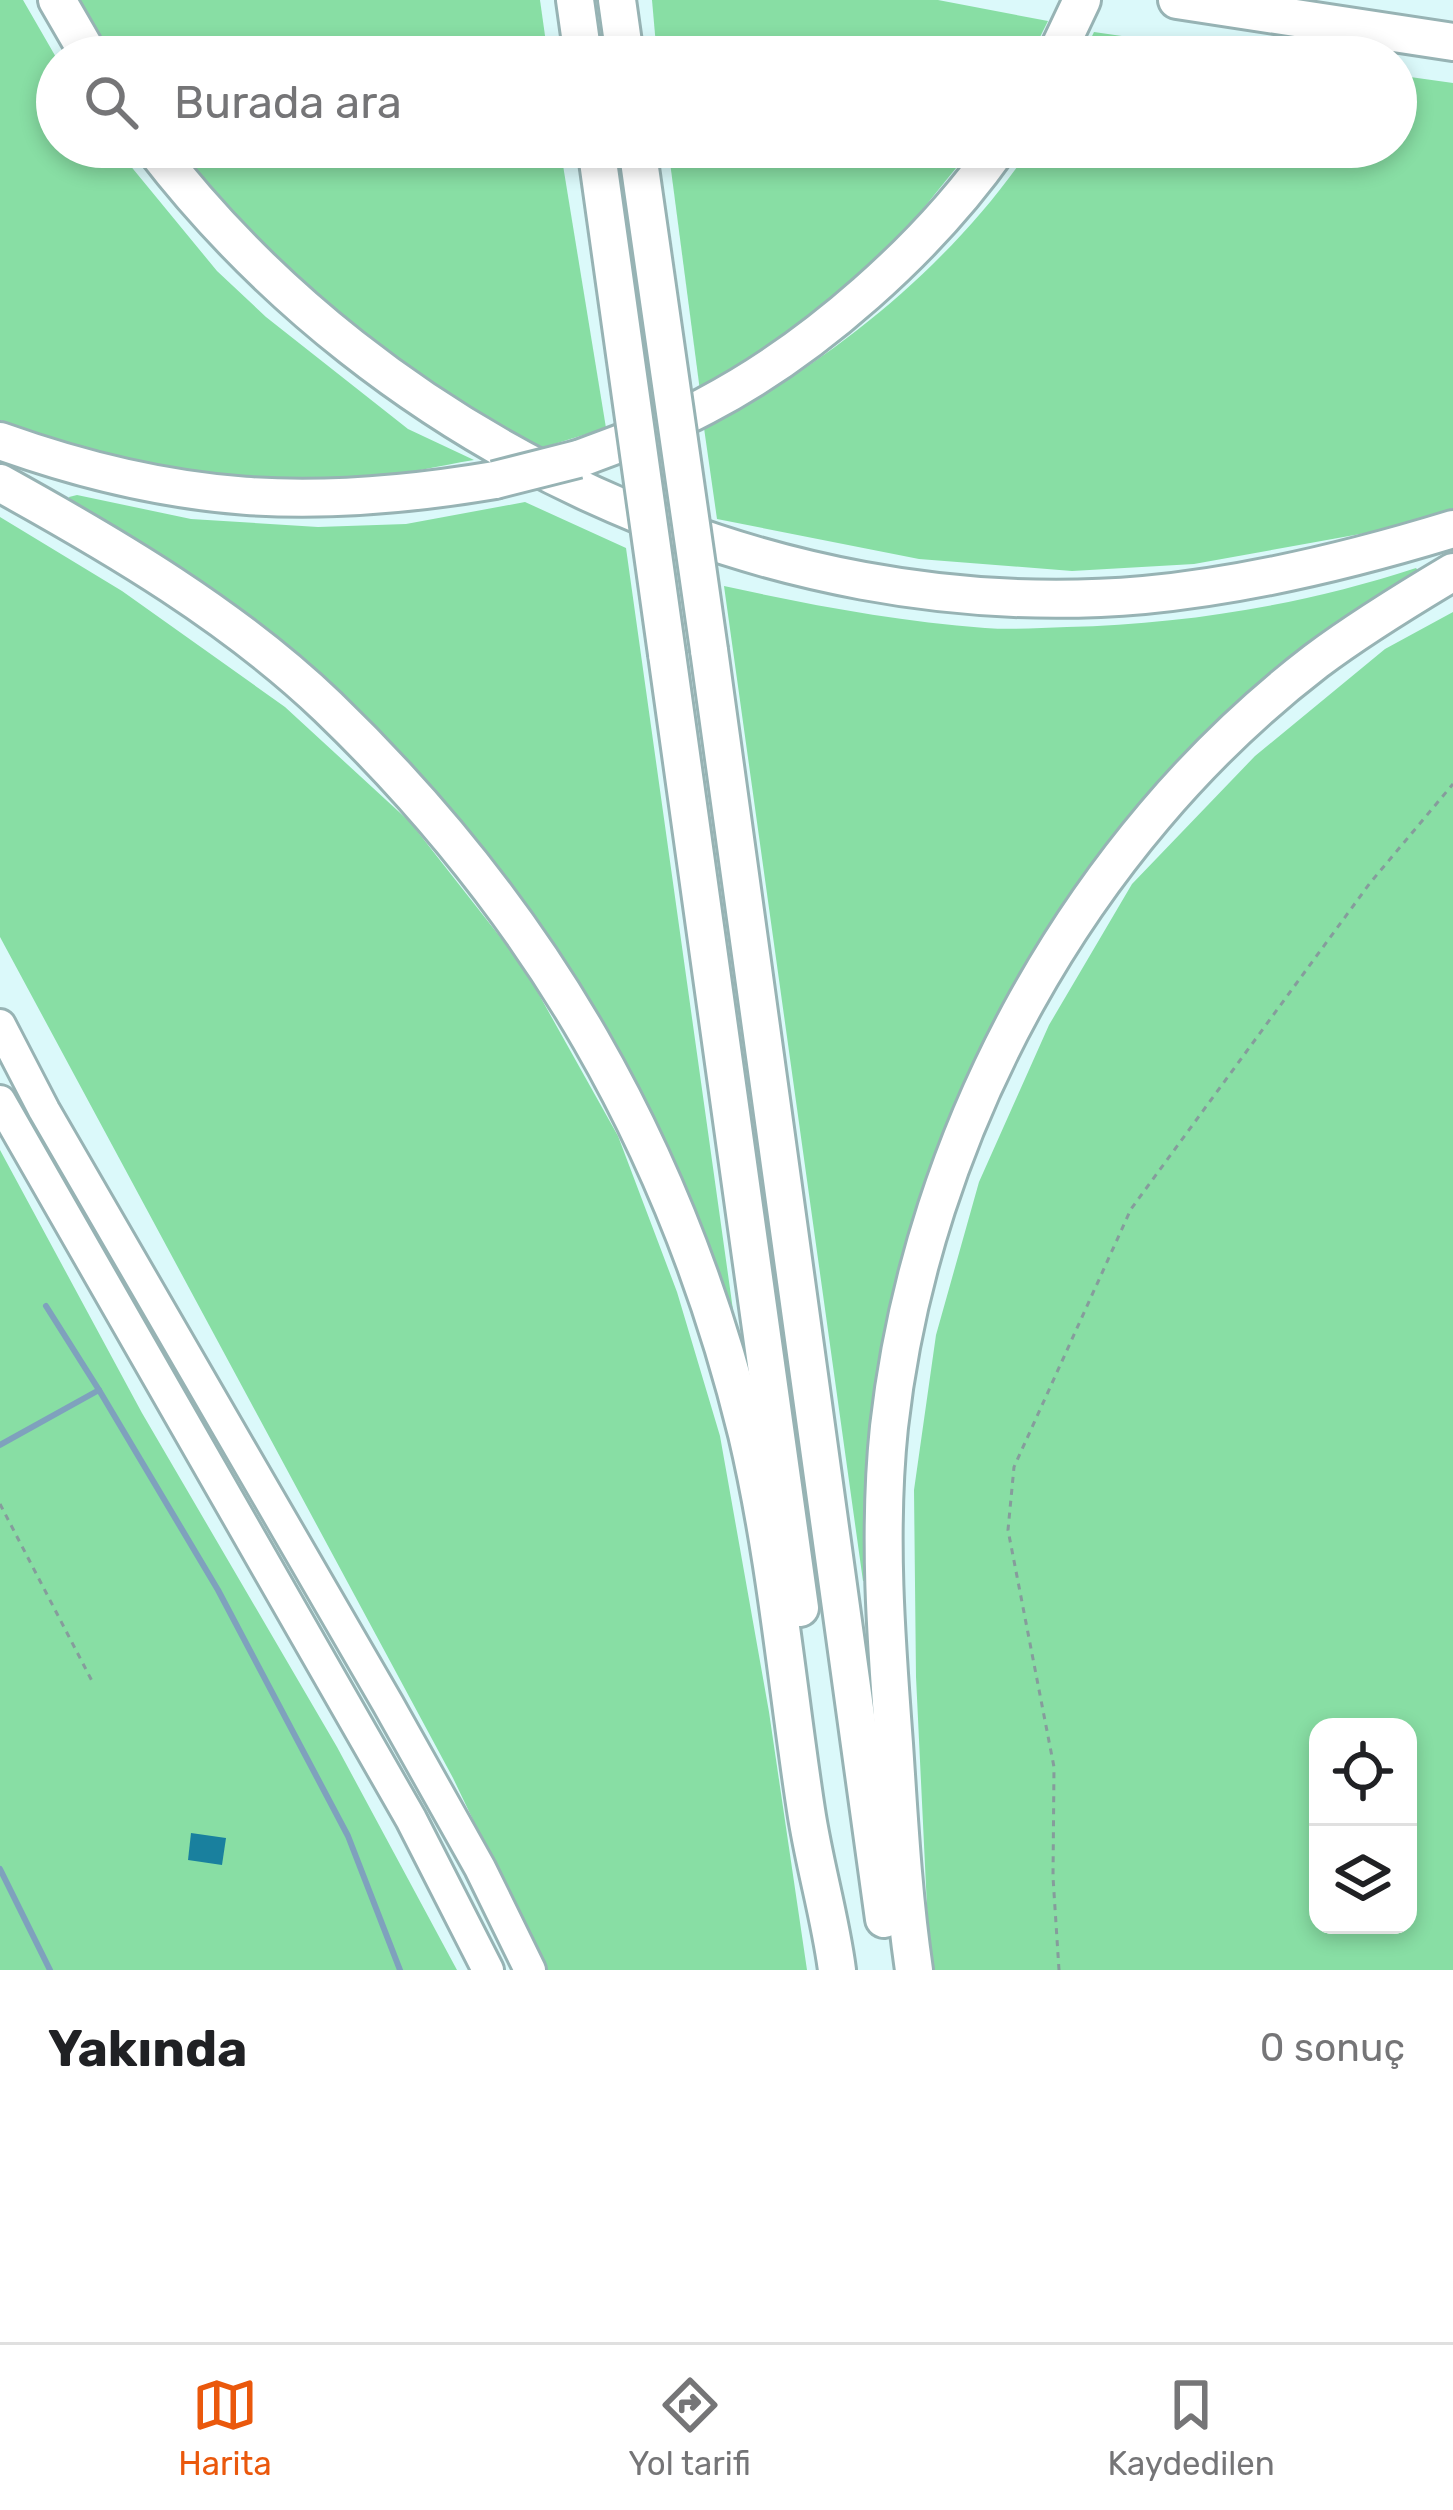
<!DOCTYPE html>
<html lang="tr">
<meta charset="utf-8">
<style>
body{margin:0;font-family:Rubik,sans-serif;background:#f2f2f2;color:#202124}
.controls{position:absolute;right:36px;bottom:36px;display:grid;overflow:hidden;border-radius:24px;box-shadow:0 6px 18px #0003}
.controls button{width:108px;height:108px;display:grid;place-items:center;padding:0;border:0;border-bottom:3px solid #e0e0e0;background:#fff;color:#202124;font:60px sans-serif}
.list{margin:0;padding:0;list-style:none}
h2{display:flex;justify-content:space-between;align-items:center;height:156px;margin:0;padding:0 48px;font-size:51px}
h2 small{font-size:39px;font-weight:400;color:#757577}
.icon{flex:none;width:66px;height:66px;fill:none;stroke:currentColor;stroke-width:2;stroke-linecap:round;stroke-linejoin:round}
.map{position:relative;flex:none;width:1453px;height:1970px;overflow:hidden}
.search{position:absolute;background:#fff;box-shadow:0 6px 18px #0003;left:36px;right:36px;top:36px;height:132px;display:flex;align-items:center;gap:30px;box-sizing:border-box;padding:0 42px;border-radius:66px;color:#757577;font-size:45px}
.sheet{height:372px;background:#fff}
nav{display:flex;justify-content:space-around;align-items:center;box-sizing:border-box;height:168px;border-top:3px solid #e0e0e0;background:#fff;font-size:33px;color:#757577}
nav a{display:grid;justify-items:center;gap:6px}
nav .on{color:#ea580c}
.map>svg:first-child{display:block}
.green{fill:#88dea4;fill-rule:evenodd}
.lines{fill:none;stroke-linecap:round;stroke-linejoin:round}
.stream{stroke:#7fa1bd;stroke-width:6}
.building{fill:#19809e}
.primary-casing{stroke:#97b3b4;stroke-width:36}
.highway-casing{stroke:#97b3b4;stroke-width:42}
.path{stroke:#869c9c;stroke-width:3;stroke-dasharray:6 6;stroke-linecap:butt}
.primary{stroke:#fff;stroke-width:30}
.highway{stroke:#fff;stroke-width:36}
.highway-bridge-casing{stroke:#97b3b4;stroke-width:42;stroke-linecap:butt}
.highway-bridge{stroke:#fff;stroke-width:36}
</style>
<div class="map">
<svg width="1453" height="1970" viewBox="0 0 1453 1970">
<rect width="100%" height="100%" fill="#dbf9fa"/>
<!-- green -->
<g class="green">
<path d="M0,0H23L57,59V147H115L217,271L266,317L408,429L474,460C438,466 401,475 364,478C239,488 116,464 0,420Z"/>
<polygon points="77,0 540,0 548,57 110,57"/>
<polygon points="652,0 938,0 1048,21 1030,57 657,57"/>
<polygon points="1094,32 1268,57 1082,57"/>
<path d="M1396,75L1453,83V508L1399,527L1194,564L1072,571L919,559L717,519L704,428C830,363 951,266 1031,147H1396Z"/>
<path d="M176,147H560L606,428L538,449C396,378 275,270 176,147Z"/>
<polygon points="668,147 973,147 893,246 791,331 700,391"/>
<polygon points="77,495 191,519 318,527 406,524 525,502 626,548 733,1310 730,1311 698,1219 627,1067 545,935 480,849 71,503 69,497"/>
<polygon points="0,517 122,591 285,707 410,822 523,966 618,1136 677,1292 720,1436 769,1712 807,1970 545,1970 453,1778 0,937"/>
<path d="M1416,568L1420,573L1119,838L896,1290L870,1420L868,1581H863L724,586C810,605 896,621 985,628C1012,630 1040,628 1067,627C1186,624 1303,605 1416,568Z"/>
<path d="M1453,612V1970H930L916,1677L914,1490L936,1335L979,1182L1049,1025L1132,884L1255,756L1385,649ZM1318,1727H1408V1925H1318Z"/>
<polygon points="0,1150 142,1413 337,1747 457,1970 0,1970"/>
</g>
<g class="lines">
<!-- stream -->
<g class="stream">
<polyline points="46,1306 99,1390"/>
<polyline points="0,1445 99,1390 218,1590 348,1836 400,1970"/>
<polyline points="0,1869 50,1970"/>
</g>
</g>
<!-- building -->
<polygon class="building" points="191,1833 226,1838 222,1865 188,1860"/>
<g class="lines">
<defs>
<g id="primary">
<polyline points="0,1025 44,1110 388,1704 480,1868 530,1970"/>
<polyline points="0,1101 411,1819 488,1970"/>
</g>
<g id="highway">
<polyline points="57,0 90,57"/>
<polyline points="575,0 583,57"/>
<polyline points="617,0 625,57"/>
<polyline points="1177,0 1453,42"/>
<polyline points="1055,57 1082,0"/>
<path d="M153,147C381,444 768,628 1144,595C1250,585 1352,560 1453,529"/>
<path d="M0,441C176,504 312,511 495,480"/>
<path d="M578,459C621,443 664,428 705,406C814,349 928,248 999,147"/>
<path d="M0,483C114,546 233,616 328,707C540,911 677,1148 747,1434C776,1557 787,1686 806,1810C814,1864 830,1916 837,1970"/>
<polyline points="709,650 884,1919"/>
<polyline points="667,654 800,1608"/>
<path d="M914,1970C903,1895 899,1819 894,1744C886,1638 878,1532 889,1427C922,1132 1080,842 1316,661C1360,628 1406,600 1453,572"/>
</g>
</defs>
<!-- primary casing -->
<use href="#primary" class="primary-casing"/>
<!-- highway casing -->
<use href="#highway" class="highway-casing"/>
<!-- path -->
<g class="path">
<polyline points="0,1504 92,1681"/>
<polyline points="1059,1970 1053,1877 1054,1767 1008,1530 1014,1467 1131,1209 1370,883 1453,784"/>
</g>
<!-- primary -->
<use href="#primary" class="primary"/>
<!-- highway -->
<use href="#highway" class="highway"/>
<defs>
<g id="highway-bridge">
<polyline points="596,147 667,654"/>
<polyline points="637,147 709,650"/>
<polyline points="495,480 578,459"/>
</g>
</defs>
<!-- highway-bridge casing -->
<use href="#highway-bridge" class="highway-bridge-casing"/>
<!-- highway-bridge -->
<use href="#highway-bridge" class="highway-bridge"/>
</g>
</svg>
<div class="controls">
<button><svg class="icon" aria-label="locate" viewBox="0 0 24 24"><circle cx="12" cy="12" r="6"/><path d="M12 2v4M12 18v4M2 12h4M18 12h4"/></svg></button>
<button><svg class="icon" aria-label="layers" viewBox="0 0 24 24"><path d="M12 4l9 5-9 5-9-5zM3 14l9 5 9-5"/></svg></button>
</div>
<div class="search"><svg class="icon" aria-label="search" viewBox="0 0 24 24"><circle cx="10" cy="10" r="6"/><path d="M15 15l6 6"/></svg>Burada ara</div>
</div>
<section class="sheet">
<h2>Yakında<small>0 sonuç</small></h2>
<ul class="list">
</ul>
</section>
<nav>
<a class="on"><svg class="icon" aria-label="map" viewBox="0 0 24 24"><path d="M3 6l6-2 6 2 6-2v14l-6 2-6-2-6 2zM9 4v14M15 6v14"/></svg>Harita</a>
<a><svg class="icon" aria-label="directions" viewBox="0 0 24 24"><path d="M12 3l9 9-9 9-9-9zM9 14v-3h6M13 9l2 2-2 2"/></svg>Yol tarifi</a>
<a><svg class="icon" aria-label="saved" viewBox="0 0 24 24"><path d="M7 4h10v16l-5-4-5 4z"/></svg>Kaydedilen</a>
</nav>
